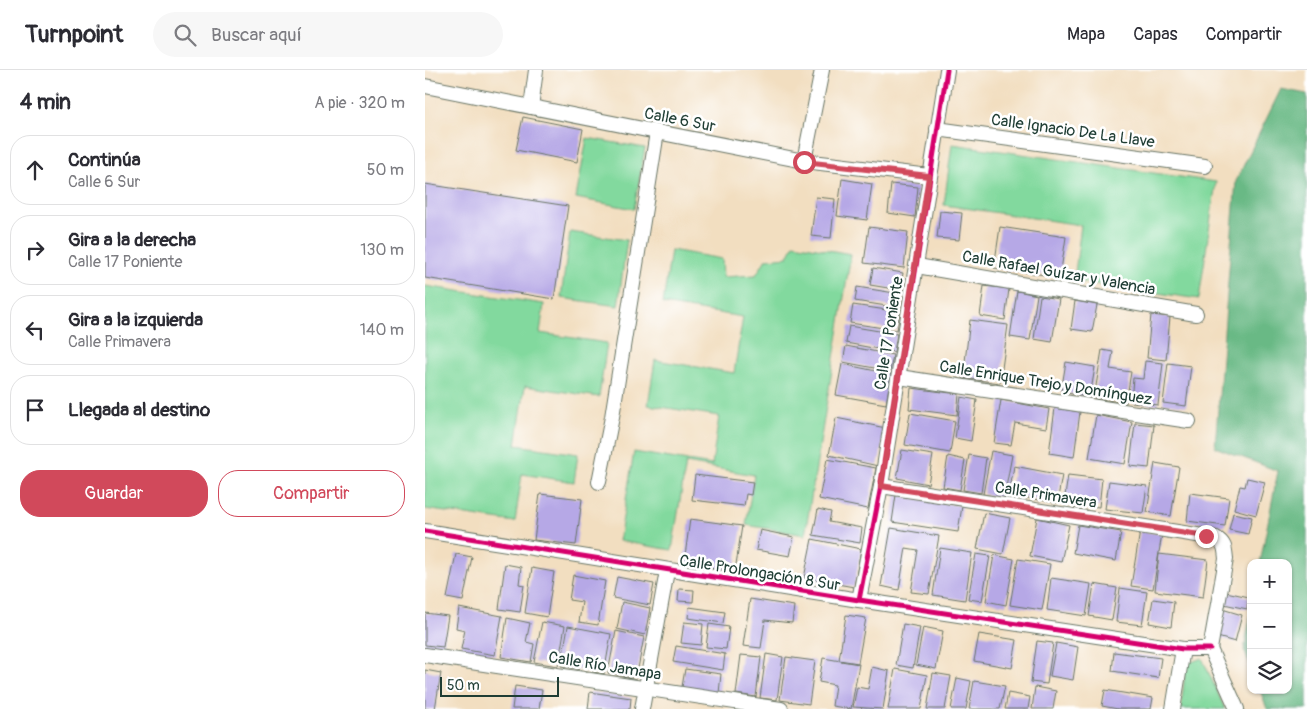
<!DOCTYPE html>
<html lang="es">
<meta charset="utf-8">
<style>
body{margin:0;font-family:Pangolin,sans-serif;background:#f7f7f7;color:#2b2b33}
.controls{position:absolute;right:15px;bottom:15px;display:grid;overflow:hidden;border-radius:10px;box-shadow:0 1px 4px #0004}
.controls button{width:45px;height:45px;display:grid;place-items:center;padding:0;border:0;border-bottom:1px solid #e1e1e2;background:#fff;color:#2b2b33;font:25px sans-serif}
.scale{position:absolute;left:15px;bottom:12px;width:119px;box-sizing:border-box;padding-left:5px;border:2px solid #1f3d34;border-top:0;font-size:14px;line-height:18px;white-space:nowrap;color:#1f3d34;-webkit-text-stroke:4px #fff;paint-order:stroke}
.stop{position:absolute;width:15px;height:15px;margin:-11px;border:4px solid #d1495b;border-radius:50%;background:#fff}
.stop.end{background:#d1495b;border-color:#fff;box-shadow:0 1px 5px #0008}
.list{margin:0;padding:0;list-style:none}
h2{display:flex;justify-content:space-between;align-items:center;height:65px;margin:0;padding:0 20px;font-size:21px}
h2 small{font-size:16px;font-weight:400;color:#7c7c81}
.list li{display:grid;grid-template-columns:32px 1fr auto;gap:15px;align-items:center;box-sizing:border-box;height:70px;margin:0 10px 10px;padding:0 10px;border:1px solid #e1e1e2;border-radius:20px}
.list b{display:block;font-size:19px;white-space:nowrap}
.list p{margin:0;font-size:16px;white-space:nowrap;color:#7c7c81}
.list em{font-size:16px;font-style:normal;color:#7c7c81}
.actions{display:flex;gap:10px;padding:15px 20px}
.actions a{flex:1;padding:11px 0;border:1px solid #d1495b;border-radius:20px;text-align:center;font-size:18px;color:#d1495b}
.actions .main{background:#d1495b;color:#fff}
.icon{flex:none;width:28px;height:28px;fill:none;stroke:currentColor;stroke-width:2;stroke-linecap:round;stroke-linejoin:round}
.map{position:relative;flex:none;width:882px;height:639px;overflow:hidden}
header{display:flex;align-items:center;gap:30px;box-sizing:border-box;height:70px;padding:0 25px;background:#fff;border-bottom:1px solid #e1e1e2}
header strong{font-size:24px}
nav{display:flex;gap:28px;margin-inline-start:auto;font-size:18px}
.search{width:350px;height:45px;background:#f7f7f7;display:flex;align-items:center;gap:12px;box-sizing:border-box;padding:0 18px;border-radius:28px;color:#7c7c81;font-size:19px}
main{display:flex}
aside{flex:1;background:#fff}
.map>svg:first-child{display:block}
.green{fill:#82d99e;stroke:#508b69}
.forest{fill:#69b985;stroke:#447b5c}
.building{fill:#b6a8e6}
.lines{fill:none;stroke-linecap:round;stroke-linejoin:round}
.street-casing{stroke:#697565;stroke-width:16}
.street{stroke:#fff;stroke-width:14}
.cycleway-casing{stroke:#fff;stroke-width:8}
.cycleway{stroke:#d6006c;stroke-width:5}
.route{stroke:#d1495b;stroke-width:6}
.labels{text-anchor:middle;stroke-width:5;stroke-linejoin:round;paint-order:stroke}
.street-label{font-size:16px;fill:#1f3d34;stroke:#fff}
</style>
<header>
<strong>Turnpoint</strong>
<div class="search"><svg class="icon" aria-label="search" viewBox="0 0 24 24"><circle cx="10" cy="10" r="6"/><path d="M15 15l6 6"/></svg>Buscar aquí</div>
<nav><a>Mapa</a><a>Capas</a><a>Compartir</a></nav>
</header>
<main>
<aside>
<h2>4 min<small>A pie · 320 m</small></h2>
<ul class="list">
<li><svg class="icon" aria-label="ahead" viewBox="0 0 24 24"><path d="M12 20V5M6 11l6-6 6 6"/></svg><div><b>Continúa</b><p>Calle 6 Sur</p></div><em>50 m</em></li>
<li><svg class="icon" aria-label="right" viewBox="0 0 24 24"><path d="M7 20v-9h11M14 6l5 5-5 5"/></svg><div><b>Gira a la derecha</b><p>Calle 17 Poniente</p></div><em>130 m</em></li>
<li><svg class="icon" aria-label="left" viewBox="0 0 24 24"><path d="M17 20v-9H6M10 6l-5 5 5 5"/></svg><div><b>Gira a la izquierda</b><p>Calle Primavera</p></div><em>140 m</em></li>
<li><svg class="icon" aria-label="arrive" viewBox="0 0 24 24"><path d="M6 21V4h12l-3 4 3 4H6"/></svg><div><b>Llegada al destino</b></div></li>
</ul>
<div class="actions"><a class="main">Guardar</a><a>Compartir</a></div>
</aside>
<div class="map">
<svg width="882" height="639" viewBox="0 0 882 639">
<rect width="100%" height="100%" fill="#fff"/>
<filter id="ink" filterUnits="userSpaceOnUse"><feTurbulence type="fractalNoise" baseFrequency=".02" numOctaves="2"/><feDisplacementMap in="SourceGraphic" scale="10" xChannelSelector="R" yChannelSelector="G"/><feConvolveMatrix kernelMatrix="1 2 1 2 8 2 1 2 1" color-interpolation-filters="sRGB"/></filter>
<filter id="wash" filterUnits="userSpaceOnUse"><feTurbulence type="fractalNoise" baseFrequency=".0096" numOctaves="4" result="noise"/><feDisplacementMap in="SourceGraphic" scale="20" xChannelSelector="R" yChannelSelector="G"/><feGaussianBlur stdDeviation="1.12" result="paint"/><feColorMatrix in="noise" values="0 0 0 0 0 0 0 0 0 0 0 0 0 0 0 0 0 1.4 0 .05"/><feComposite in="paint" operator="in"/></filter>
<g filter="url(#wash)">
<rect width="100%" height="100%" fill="#f2dec0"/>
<!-- green -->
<g class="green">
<polygon points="162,68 220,78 209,139 151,128"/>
<polygon points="527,74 791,112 774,229 649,211 656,155 519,135"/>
<polygon points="145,162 202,170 193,236 136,228"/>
<polygon points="369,174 426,184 380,465 321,455 329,405 261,393 247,480 194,471 209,382 287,395 294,346 223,335 230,290 309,303 318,247 238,234 246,180 297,189 298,207 331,205 341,189 363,187"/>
<polygon points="0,216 119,234 115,263 182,273 174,327 100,316 91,375 153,384 149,412 97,404 90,452 0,439"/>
<polygon points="777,588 800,639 756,639 761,594"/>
</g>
<!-- forest -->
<g class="forest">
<polygon points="856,19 882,24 882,639 842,639 835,620 863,620 863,493 835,493 853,401 790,377 811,111"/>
<polygon points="826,543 826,597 819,580"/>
</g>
<g id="blocks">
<!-- building -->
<g class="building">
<polygon points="98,47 158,59 152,92 91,80"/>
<polygon points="417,109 447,114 442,150 412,146"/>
<polygon points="0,114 143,136 129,229 0,208"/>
<polygon points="466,114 493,117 490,147 463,143"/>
<polygon points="391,127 410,129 406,168 386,166"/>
<polygon points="515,141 537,143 534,170 512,168"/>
<polygon points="444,157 483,162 479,198 439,193"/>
<polygon points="575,157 641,167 635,207 569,198"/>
<polygon points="448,198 478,203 475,220 445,215"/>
<polygon points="559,216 584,219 580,250 555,246"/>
<polygon points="432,217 476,224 474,238 430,231"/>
<polygon points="592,221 612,225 605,270 585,267"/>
<polygon points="615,226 634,229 627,272 609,269"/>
<polygon points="650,231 672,235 667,262 646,259"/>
<polygon points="428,235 475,242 472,260 425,253"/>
<polygon points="726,245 745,247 741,290 722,288"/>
<polygon points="545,250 583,255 575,313 538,308"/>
<polygon points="424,256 472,264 469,282 421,273"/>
<polygon points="421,276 468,285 465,301 418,292"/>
<polygon points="677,280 688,282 685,299 706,302 701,333 669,328"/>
<polygon points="720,291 738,293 733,335 706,332 708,308 718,309"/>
<polygon points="641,292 670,297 665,327 636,322"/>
<polygon points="743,293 766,296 761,336 738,333"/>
<polygon points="417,294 466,304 461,334 411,325"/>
<polygon points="486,318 534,324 532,345 484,339"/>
<polygon points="536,327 552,330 546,371 530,368"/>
<polygon points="576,330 624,339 621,358 590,353 586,375 569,373"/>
<polygon points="630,338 655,342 649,387 624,383"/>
<polygon points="485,343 530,351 525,383 480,375"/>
<polygon points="671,345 707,352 700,394 664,388"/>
<polygon points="411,348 461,358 453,396 404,385"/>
<polygon points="710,353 729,355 724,398 705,396"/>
<polygon points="477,380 508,385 503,414 472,408"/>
<polygon points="566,381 587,385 579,428 558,424"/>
<polygon points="544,385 561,388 556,423 538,420"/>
<polygon points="523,386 540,390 535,420 518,417"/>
<polygon points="402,389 451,398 443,439 394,429"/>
<polygon points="730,393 754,397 746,446 722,442"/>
<polygon points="589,396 637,405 632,433 584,425"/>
<polygon points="270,405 328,412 326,425 321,424 319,436 267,430"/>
<polygon points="643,405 677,409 674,437 639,433"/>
<polygon points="822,408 840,412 831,445 809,439 815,416 820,417"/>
<polygon points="684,411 722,416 718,443 680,439"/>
<polygon points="765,423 804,428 800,456 762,451"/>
<polygon points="115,424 157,429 151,475 109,470"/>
<polygon points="471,425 537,436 533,462 467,452"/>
<polygon points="393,439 406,442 404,452 437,458 435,473 388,465"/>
<polygon points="559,443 585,448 578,484 552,479"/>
<polygon points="808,443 827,447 823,464 804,460"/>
<polygon points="612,448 644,455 636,492 605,486"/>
<polygon points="265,449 317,456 310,501 259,493"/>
<polygon points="653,455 696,462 691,491 648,483"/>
<polygon points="466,458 514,466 504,524 486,522 493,480 481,478 474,520 456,516"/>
<polygon points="335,460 369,467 365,486 331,480"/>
<polygon points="715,461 737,464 728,519 706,516"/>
<polygon points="387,469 436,479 429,517 379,508"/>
<polygon points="515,478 547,483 540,530 508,525"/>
<polygon points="31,484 47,487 38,531 22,528"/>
<polygon points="551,484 565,486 557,531 543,529"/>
<polygon points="734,484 783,490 778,527 730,521"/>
<polygon points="569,485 589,489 581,535 561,531"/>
<polygon points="593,489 625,494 617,540 585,535"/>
<polygon points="80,494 96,497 94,514 99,515 95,542 74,539"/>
<polygon points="107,498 129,502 122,547 100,543"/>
<polygon points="148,505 180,511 173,555 154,552 157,532 144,530"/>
<polygon points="192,507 229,514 225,535 188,528"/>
<polygon points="626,508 666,514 661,546 622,540"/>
<polygon points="669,514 692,518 687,550 664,546"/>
<polygon points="695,518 722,522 717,555 691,552"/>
<polygon points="254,519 269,520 268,532 253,531"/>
<polygon points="801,522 824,527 822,539 799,534"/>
<polygon points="325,529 369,536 367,553 340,550 336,578 318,576"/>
<polygon points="728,529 749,532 746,557 724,553"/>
<polygon points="197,532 225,538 220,565 192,559"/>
<polygon points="264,537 300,542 298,553 263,548"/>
<polygon points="34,538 77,546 70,585 36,579 40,560 31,558"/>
<polygon points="797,539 817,545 810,572 789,566"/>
<polygon points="0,543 23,546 18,577 0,575"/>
<polygon points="421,545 441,548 433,593 414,590"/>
<polygon points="82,548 105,553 101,572 109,574 106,592 76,587"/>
<polygon points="117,552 140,556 133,596 109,592"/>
<polygon points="259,552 278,554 276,575 256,573"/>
<polygon points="284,554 304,557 301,579 281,577"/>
<polygon points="478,554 495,557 488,598 471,595"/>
<polygon points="143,556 186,564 179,604 136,596"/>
<polygon points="498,557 518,561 511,599 491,595"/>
<polygon points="191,561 219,567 211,609 183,603"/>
<polygon points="554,564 592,570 587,598 549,591"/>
<polygon points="612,571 628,573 622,614 606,612"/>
<polygon points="631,573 653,577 648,610 625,606"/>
<polygon points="251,576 300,584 298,600 248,592"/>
<polygon points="689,582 736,588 733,608 687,601"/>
<polygon points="341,584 358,587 352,630 335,628"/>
<polygon points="316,585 336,587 331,627 311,624"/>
<polygon points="361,587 390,591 384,634 355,630"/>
<polygon points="398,588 434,594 426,639 407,636 410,615 394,612"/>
<polygon points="447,597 464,601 458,639 428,637 432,617 443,619"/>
<polygon points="260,599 296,604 294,623 257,617"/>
<polygon points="470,599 502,605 496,639 463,639"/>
<polygon points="0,600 16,603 10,639 0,639"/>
<polygon points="508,603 526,606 520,639 502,639"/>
<polygon points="532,608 546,611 541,639 526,639"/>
<polygon points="549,611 580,616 575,639 544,639"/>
<polygon points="90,616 117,620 114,639 87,639"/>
<polygon points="610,617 631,621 628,639 607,639"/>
<polygon points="680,620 728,628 726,639 693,639 677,636"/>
<polygon points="165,622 206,628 205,639 163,639"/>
<polygon points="583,623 605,627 603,639 580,639"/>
</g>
</g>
</g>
<g filter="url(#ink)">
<use href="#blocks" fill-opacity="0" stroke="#697565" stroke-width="1"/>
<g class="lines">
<defs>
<g id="street">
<polyline points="0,16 379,91 504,106"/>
<polyline points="106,37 111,0"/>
<polyline points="512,59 780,96"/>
<polyline points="379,91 397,0"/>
<polyline points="492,196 771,244"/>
<polyline points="474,307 764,351"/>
<polyline points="174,412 187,347 232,62"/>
<path d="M456,416L791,468C800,473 800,479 801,489L785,579"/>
<polyline points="0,461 434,530 758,579 785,579"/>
<polyline points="434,530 456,416 522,0"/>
<polyline points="785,579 812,639"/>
<polyline points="0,585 356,639"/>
<polyline points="217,639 242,501"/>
<polyline points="748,639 758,579"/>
</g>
</defs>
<!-- street casing -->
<use href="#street" class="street-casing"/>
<!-- street -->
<use href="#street" class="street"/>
<defs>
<g id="cycleway">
<polyline points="0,461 434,530 758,579 785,579"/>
<polyline points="434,530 456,416 522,0"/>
</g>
</defs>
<!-- cycleway casing -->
<use href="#cycleway" class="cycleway-casing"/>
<!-- cycleway -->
<use href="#cycleway" class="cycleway"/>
</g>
</g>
<g class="lines" filter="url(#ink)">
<!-- route -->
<polyline class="route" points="379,92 504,106 456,416 781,466"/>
</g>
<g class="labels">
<!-- street labels -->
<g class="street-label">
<text transform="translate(255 49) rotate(11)" y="6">Calle 6 Sur</text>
<text transform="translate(648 60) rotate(8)" y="6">Calle Ignacio De La Llave</text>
<text transform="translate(634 202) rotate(10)" y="6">Calle Rafael Guízar y Valencia</text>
<text transform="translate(463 263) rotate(-81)" y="6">Calle 17 Poniente</text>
<text transform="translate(621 312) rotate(9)" y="6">Calle Enrique Trejo y Domínguez</text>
<text transform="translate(621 424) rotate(9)" y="6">Calle Primavera</text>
<text transform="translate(335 502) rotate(9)" y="6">Calle Prolongación 8 Sur</text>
<text transform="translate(180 595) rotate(9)" y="6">Calle Río Jamapa</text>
</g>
</g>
</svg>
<div class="controls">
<button>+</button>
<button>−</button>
<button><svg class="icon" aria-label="layers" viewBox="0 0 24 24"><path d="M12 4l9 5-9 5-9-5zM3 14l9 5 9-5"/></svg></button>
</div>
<div class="scale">50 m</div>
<div class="stop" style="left:379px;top:92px"></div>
<div class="stop end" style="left:781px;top:466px"></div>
</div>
</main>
